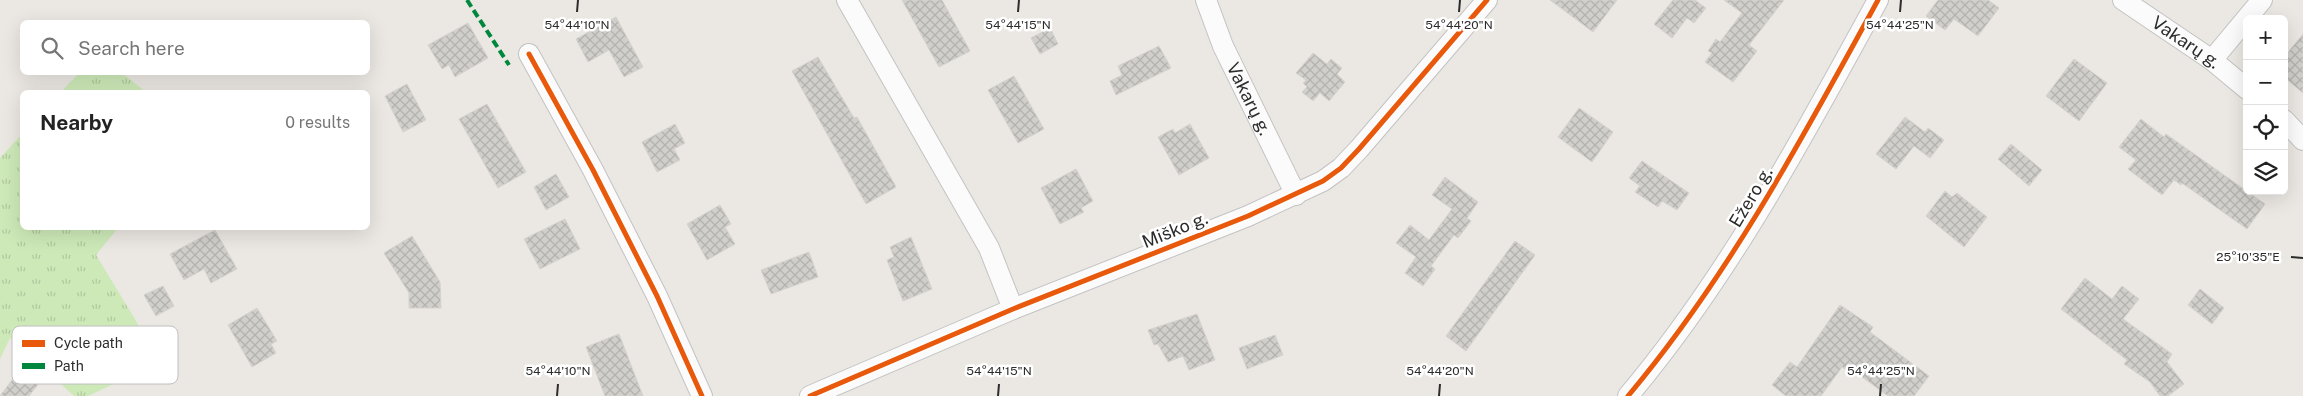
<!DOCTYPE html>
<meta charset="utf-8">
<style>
body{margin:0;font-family:"Public Sans",sans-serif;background:#f6f6f6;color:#222}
.controls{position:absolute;right:15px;top:15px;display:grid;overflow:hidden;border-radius:8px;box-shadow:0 5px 20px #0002}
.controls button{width:45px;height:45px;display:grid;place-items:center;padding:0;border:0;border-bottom:1px solid #e0e0e0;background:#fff;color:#222;font:25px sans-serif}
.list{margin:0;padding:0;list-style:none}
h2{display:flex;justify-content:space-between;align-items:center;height:65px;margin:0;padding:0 20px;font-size:21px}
h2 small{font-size:16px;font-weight:400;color:#767676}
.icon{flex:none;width:28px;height:28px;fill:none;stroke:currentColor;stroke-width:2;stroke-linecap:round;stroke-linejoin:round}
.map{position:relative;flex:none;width:2303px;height:396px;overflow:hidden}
.search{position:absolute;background:#fff;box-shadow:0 5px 20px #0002;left:20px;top:20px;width:350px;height:55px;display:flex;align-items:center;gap:12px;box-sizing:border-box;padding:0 18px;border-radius:8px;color:#767676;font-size:19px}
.panel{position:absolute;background:#fff;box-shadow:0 5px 20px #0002;left:20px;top:90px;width:350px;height:140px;border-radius:8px}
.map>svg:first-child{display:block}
.grass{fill:url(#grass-tufts)}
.building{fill:url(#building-cross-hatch);stroke:#d6d3ce}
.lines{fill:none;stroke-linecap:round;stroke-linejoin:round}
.street-casing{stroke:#c4c3c3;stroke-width:22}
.street{stroke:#fcfbfb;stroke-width:20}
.quiet{stroke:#00873e;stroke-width:4;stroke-dasharray:8 4;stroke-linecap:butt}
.cycleway-casing{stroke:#fff;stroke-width:8}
.cycleway{stroke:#e8590c;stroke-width:5}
.ticks{fill:none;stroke:#2c2c2c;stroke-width:2}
.labels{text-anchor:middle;stroke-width:5;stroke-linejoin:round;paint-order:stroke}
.street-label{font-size:18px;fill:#2c2c2c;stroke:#fff}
.key{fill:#fff;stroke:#c0c0c0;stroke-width:1}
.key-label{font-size:14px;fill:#2c2c2c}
.ticks-label{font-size:12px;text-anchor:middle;fill:#2c2c2c;stroke:#fff;stroke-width:5;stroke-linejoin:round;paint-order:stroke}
</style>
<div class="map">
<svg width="2303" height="396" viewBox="0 0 2303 396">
<defs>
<pattern id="grass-tufts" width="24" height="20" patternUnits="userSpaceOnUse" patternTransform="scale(1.25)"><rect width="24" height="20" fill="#cde9b8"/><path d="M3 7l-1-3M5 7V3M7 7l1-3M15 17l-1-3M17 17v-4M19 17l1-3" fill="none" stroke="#b0c89e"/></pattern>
<pattern id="building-cross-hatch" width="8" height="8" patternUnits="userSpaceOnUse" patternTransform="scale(1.25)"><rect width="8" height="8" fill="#d1cfcb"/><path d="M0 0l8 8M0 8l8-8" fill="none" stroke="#b4b2ae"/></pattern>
</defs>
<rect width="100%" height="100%" fill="#ebe7e2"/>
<!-- grass -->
<g class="grass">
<polygon points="79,73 122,73 146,92 61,92"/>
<polygon points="22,134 22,228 118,228 96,255 161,362 88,396 74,396 10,338 0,359 0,158"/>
</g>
<!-- building -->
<g class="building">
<polygon points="902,0 942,0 970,51 939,67"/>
<polygon points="1550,0 1617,0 1593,32"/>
<polygon points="1673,0 1695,0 1706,8 1694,23 1687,18 1672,38 1654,24"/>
<polygon points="1724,0 1784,0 1749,45 1757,51 1733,82 1705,62 1712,53 1708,51 1716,39 1720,42 1742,13"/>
<polygon points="1938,0 1988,0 1999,8 1978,36 1954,19 1945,30 1926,16"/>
<polygon points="616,17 643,67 624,77 609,50 588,62 576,39"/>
<polygon points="468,23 488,58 455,77 449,65 442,69 428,45"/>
<polygon points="1050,28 1058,44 1040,54 1031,38"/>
<polygon points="2303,34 2303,93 2284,77 2284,57"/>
<polygon points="1159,46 1171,68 1116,95 1110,81 1122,75 1118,66"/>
<polygon points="1313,53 1327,64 1331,59 1342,68 1337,74 1345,82 1329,101 1320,93 1313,101 1302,92 1307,87 1303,83 1306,80 1296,73"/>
<polygon points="818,57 854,118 857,117 896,187 866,204 792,71"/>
<polygon points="2074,59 2107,83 2079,121 2046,96"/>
<polygon points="1014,76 1044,129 1018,143 988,90"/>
<polygon points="407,84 426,120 403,132 385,96"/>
<polygon points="487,104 526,172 498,188 459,119"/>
<polygon points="1579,108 1613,132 1592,162 1558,137"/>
<polygon points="1905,117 1925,132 1928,128 1944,140 1930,158 1914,146 1896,169 1876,154"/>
<polygon points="2141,119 2164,137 2166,134 2265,204 2247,229 2182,183 2181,185 2174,180 2162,195 2128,169 2136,160 2119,147"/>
<polygon points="675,124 685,143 674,149 680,160 657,172 642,142"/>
<polygon points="1190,124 1209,158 1179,175 1158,137 1173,129 1175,133"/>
<polygon points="2011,144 2042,170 2029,186 1998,159"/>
<polygon points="1642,161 1689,193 1677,210 1662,201 1658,207 1635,192 1640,186 1629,178"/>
<polygon points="1076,169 1093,201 1081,208 1084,212 1060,224 1041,188"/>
<polygon points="556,174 569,197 546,210 534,187"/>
<polygon points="1445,177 1478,202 1467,218 1471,221 1458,238 1454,235 1431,266 1435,269 1423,286 1405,273 1416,257 1396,243 1410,225 1429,240 1452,209 1432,195"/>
<polygon points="1945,191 1952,197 1957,193 1987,217 1964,247 1926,216"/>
<polygon points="720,205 731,224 725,227 735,244 707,260 687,224"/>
<polygon points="565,219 580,249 540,269 524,239"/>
<polygon points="215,230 237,269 211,283 204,269 184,280 170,254"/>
<polygon points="412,236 440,282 441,308 409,308 409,293 384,253"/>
<polygon points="911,237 932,289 903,301 887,260 894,257 890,247"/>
<polygon points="1515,241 1535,255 1466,351 1446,336"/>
<polygon points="809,252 818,277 771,294 761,270"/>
<polygon points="2085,278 2112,299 2122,286 2139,299 2123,319 2172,354 2167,362 2184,384 2168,396 2160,396 2150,382 2124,364 2127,360 2061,309"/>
<polygon points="163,286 174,306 156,316 144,295"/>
<polygon points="2200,289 2224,308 2212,324 2188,305"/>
<polygon points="1840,305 1873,327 1870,332 1929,376 1914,396 1888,396 1847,366 1845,369 1842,367 1821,396 1786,396 1772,385 1790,362 1797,367"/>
<polygon points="257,308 277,341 271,344 276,353 252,367 228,325"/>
<polygon points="1197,314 1215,360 1189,370 1183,356 1168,362 1158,344 1154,345 1148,330"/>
<polygon points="619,334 643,396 605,396 586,347"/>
<polygon points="1275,335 1283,355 1247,369 1239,348"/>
<polygon points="24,364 43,378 29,396 0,396"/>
</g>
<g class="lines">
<defs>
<g id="street">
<polyline points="847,0 989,248 1013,309"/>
<path id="s1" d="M1206,0L1223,46L1296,195"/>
<path id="s2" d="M2123,0L2212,60L2247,89"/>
<polyline points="529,54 593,170 657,296 702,396"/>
<polyline points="2212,60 2262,0"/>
<polyline points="2284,120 2303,140"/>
<polyline points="810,396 1013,309 1248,216 1323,181 1341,168 1359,149 1487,0"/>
<path d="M1628,396C1729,276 1803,137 1878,0"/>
</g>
</defs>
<!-- street casing -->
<use href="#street" class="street-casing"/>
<!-- street -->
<use href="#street" class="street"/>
<!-- quiet -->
<polyline class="quiet" points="467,0 509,65"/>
<defs>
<g id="cycleway">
<polyline points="529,54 593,170 657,296 702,396"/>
<polyline points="810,396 1013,309 1248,216 1323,181 1341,168 1359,149 1487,0"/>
<path d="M1628,396C1729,276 1803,137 1878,0"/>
</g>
</defs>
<!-- cycleway casing -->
<use href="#cycleway" class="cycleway-casing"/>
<!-- cycleway -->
<use href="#cycleway" class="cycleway"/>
</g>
<!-- ticks -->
<path class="ticks" d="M577,12L578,0M1018,12L1019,0M1459,12L1460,0M1900,12L1901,0M2291,257L2303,258M557,396L558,384M998,396L999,384M1439,396L1440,384M1880,396L1881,384"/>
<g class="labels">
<!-- street labels -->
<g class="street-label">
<text dy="6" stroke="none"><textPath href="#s2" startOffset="76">Vakarų g.</textPath></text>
<text dy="6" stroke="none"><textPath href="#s1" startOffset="108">Vakarų g.</textPath></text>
<text transform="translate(1751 197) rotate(-59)" y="6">Ežero g.</text>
<text transform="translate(1175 230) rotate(-22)" y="6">Miško g.</text>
</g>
</g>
<!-- legend -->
<rect x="12" y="326" width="166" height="58" rx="8" class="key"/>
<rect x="22" y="340" width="23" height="7" fill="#e8590c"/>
<rect x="22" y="363" width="23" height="6" fill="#00873e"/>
<g class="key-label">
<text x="54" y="348">Cycle path</text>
<text x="54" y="371">Path</text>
</g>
<g class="ticks-label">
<text x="577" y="29">54°44'10"N</text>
<text x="1018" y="29">54°44'15"N</text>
<text x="1459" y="29">54°44'20"N</text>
<text x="1900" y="29">54°44'25"N</text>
<text x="2248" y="261">25°10'35"E</text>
<text x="558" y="375">54°44'10"N</text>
<text x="999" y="375">54°44'15"N</text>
<text x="1440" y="375">54°44'20"N</text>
<text x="1881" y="375">54°44'25"N</text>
</g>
</svg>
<div class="controls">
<button>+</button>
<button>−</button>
<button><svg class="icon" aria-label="locate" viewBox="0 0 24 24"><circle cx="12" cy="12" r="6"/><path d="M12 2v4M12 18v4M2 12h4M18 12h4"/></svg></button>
<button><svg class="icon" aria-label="layers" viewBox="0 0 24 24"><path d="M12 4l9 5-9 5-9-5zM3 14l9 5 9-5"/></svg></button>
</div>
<div class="search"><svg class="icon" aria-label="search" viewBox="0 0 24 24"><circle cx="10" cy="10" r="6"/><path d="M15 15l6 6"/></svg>Search here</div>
<section class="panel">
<h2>Nearby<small>0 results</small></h2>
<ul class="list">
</ul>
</section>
</div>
